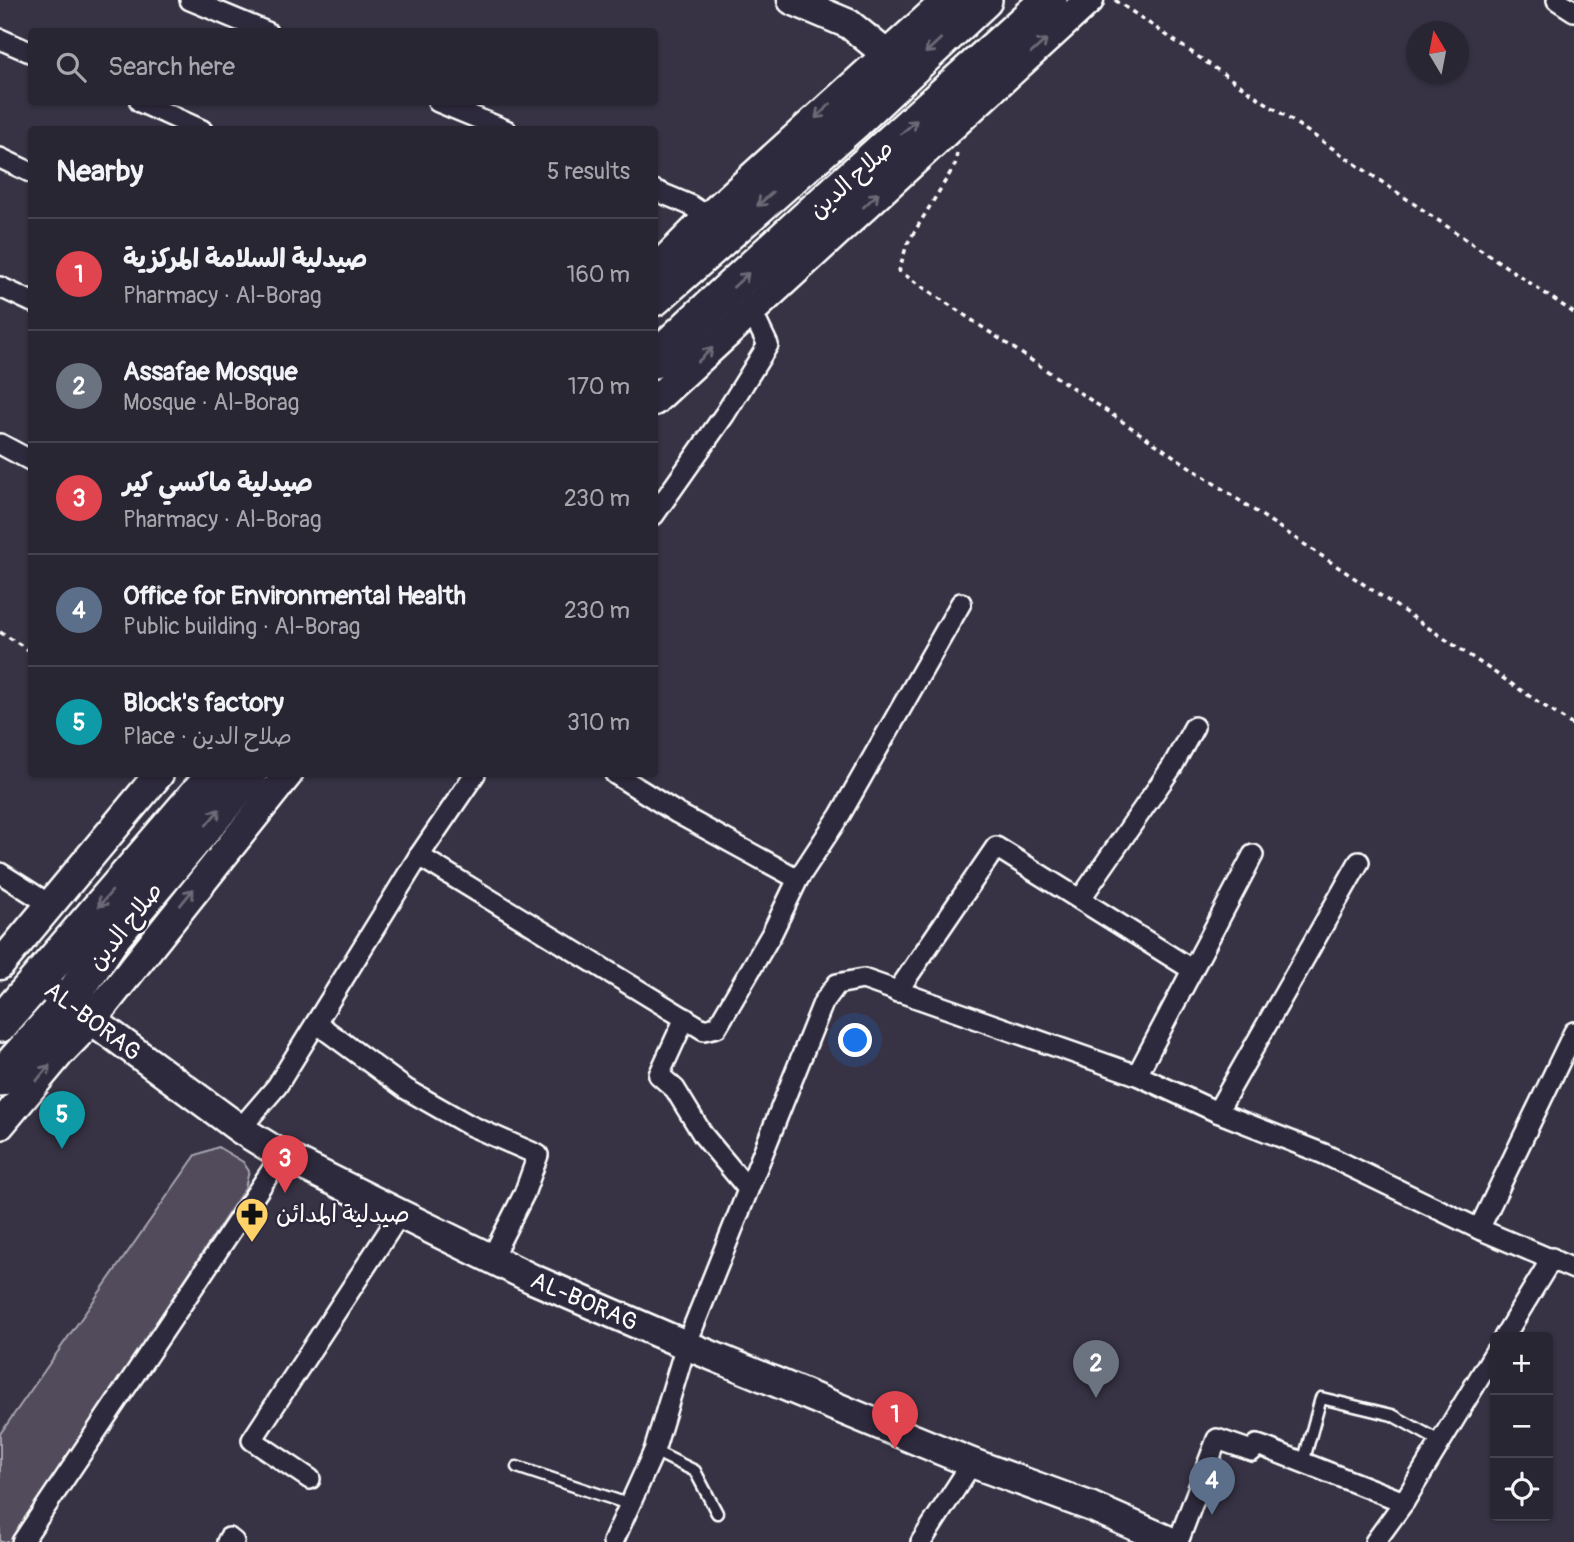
<!DOCTYPE html>
<meta charset="utf-8">
<style>
body{margin:0;font-family:Pangolin,"Playpen Sans Arabic",sans-serif;background:#353240;color:#f1f3f6}
.controls{position:absolute;right:21px;bottom:21px;display:grid;overflow:hidden;border-radius:7px;box-shadow:0 2px 5px #0004}
.controls button{width:63px;height:63px;display:grid;place-items:center;padding:0;border:0;border-bottom:2px solid #45434f;background:#292634;color:#f1f3f6;font:35px sans-serif}
.compass{position:absolute;left:1406px;top:21px;width:63px;height:63px;border-radius:50%;background:#292634;box-shadow:0 2px 5px #0004;rotate:350deg}
.you{position:absolute;left:856px;top:1041px;width:24px;height:24px;margin:-18px;border:5px solid #fff;border-radius:50%;background:#1a73e8;box-shadow:0 0 0 10px #1a73e833}
.badge{display:grid;place-items:center;width:46px;height:46px;border-radius:50%;background:#95b2f1;color:#fff;font-size:23px;font-weight:700}
.pin{position:absolute;translate:-50% -58px;filter:drop-shadow(0 2px 4px #0008)}
.pin::after{content:'';position:absolute;top:37px;width:24px;height:21px;background:inherit;clip-path:polygon(0 0,100% 0,50% 100%)}
.list{margin:0;padding:0;list-style:none}
h2{display:flex;justify-content:space-between;align-items:center;height:91px;margin:0;padding:0 28px;font-size:30px}
h2 small{font-size:23px;font-weight:400;color:#a5a5ac}
.list li{display:grid;grid-template-columns:46px 1fr auto;gap:21px;align-items:center;box-sizing:border-box;height:112px;padding:0 28px;border-top:2px solid #45434f}
.list b{display:block;font-size:26px;white-space:nowrap}
.list p{margin:0;font-size:23px;white-space:nowrap;color:#a5a5ac}
.list em{font-size:23px;font-style:normal;color:#a5a5ac}
.icon{flex:none;width:38px;height:38px;fill:none;stroke:currentColor;stroke-width:2;stroke-linecap:round;stroke-linejoin:round}
.map{position:relative;flex:none;width:1574px;height:1542px;overflow:hidden}
.search{position:absolute;background:#292634;box-shadow:0 2px 5px #0004;left:28px;top:28px;width:630px;height:77px;display:flex;align-items:center;gap:18px;box-sizing:border-box;padding:0 24px;border-radius:7px;color:#a5a5ac;font-size:26px}
.panel{position:absolute;background:#292634;box-shadow:0 2px 5px #0004;left:28px;top:126px;width:630px;height:651px;border-radius:7px}
.map>svg:first-child{display:block}
.green{fill:#514c5c;stroke:#a8a6ae;stroke-width:2}
.lines{fill:none;stroke-linecap:round;stroke-linejoin:round}
.lane-casing{stroke:#fff;stroke-width:15}
.street-casing{stroke:#fff;stroke-width:24}
.secondary-casing{stroke:#fff;stroke-width:33}
.highway-casing{stroke:#fff;stroke-width:40}
.path{stroke:#fff;stroke-width:3.5;stroke-dasharray:5 5;stroke-linecap:butt}
.lane{stroke:#2f2a3d;stroke-width:10}
.street{stroke:#2f2a3d;stroke-width:19}
.secondary{stroke:#2f2a3d;stroke-width:28}
.highway{stroke:#2f2a3d;stroke-width:35}
.oneway{stroke:#6d6a77}
.labels{text-anchor:middle;stroke-width:5;stroke-linejoin:round;paint-order:stroke}
.street-label{font-size:24px;fill:#fff;stroke:#2f2a3d}
.poi-label{font-size:24px;fill:#fff;stroke:#2f2a3d;text-anchor:start}
</style>
<div class="map">
<svg width="1574" height="1542" viewBox="0 0 1574 1542">
<rect width="100%" height="100%" fill="#373345"/>
<filter id="ink" filterUnits="userSpaceOnUse"><feTurbulence type="fractalNoise" baseFrequency=".0143" numOctaves="2"/><feDisplacementMap in="SourceGraphic" scale="14" xChannelSelector="R" yChannelSelector="G"/><feConvolveMatrix kernelMatrix="1 2 1 2 8 2 1 2 1" color-interpolation-filters="sRGB"/></filter>
<g filter="url(#ink)">
<!-- green -->
<polygon class="green" points="218,1147 243,1162 249,1171 245,1188 12,1542 0,1542 0,1434 196,1155"/>
<g class="lines">
<defs>
<g id="lane">
<polyline points="654,1451 695,1471 717,1513"/>
<polyline points="1303,1463 1321,1398 1392,1415 1441,1442"/>
<polyline points="517,1467 628,1504"/>
</g>
<g id="street">
<polyline points="190,0 267,32"/>
<polyline points="1557,0 1574,11"/>
<polyline points="0,39 32,53"/>
<polyline points="140,102 202,130"/>
<polyline points="438,102 506,130"/>
<polyline points="0,158 32,173"/>
<polyline points="654,190 690,205 708,217"/>
<polyline points="0,287 32,302"/>
<polyline points="0,444 32,461"/>
<polyline points="654,515 725,414 768,345 752,312"/>
<polyline points="615,774 677,813 798,879"/>
<polyline points="419,856 704,1030 717,1027 772,933 798,879 840,815 961,603"/>
<polyline points="0,873 49,904"/>
<polyline points="1081,898 1172,767 1194,727"/>
<polyline points="897,992 996,847 1191,969"/>
<polyline points="685,1018 659,1075 675,1089 703,1135 748,1189"/>
<polyline points="316,1023 406,1089 469,1125 538,1155 524,1194 491,1259"/>
<polyline points="1137,1075 1253,855"/>
<polyline points="1217,1112 1359,862"/>
<polyline points="240,1129 277,1086 419,856 475,774"/>
<polyline points="1479,1229 1574,1032"/>
<polyline points="1504,1337 1552,1258"/>
<polyline points="310,1479 252,1440 400,1214"/>
<polyline points="22,1542 282,1155"/>
<polyline points="227,1542 229,1538 234,1542"/>
<polyline points="613,1542 654,1451 686,1345 823,1003 837,984 863,979 1137,1075 1217,1112 1324,1154 1479,1229 1574,1269"/>
<polyline points="921,1542 972,1463"/>
<polyline points="1178,1542 1217,1439 1252,1451 1257,1445 1266,1448 1404,1502"/>
<polyline points="1375,1542 1404,1502 1495,1352"/>
</g>
<g id="secondary">
<polyline points="792,0 849,24 886,54"/>
<polyline points="654,271 708,217 947,0"/>
<polyline points="654,401 1089,0"/>
<polyline points="0,965 159,774"/>
<path id="s1" d="M51,990L240,1129L282,1155L400,1214L533,1279L686,1345L972,1463L1092,1507L1172,1542"/>
<polyline points="0,1125 60,1053 91,1021 288,774"/>
</g>
<g id="highway">
<polyline points="654,298 855,121 984,0"/>
<path d="M654,360C783,237 917,120 1049,0"/>
<polyline points="0,1024 215,774"/>
<polyline points="0,1078 67,1004 113,936 249,774"/>
</g>
</defs>
<!-- lane casing -->
<use href="#lane" class="lane-casing"/>
<!-- street casing -->
<use href="#street" class="street-casing"/>
<!-- secondary casing -->
<use href="#secondary" class="secondary-casing"/>
<!-- highway casing -->
<use href="#highway" class="highway-casing"/>
<!-- path -->
<g class="path">
<polyline points="1115,0 1574,313"/>
<polyline points="957,153 955,165 907,244 899,271 1574,726"/>
<polyline points="0,632 32,652"/>
</g>
<!-- lane -->
<use href="#lane" class="lane"/>
<!-- street -->
<use href="#street" class="street"/>
<!-- secondary -->
<use href="#secondary" class="secondary"/>
<!-- highway -->
<use href="#highway" class="highway"/>
</g>
<!-- one-way arrows -->
<defs><path id="oneway-shaft" d="M-6 0H5M1.5-3L5.5 0L1.5 3" fill="none" stroke-width="1.6" stroke-linecap="round" stroke-linejoin="round" transform="scale(1.75)"/></defs>
<g class="oneway">
<use href="#oneway-shaft" transform="translate(933 46) rotate(137)"/>
<use href="#oneway-shaft" transform="translate(1039 46) rotate(-42)"/>
<use href="#oneway-shaft" transform="translate(823 111) rotate(137)"/>
<use href="#oneway-shaft" transform="translate(909 127) rotate(-41)"/>
<use href="#oneway-shaft" transform="translate(765 199) rotate(139)"/>
<use href="#oneway-shaft" transform="translate(871 200) rotate(-43)"/>
<use href="#oneway-shaft" transform="translate(741 280) rotate(-43)"/>
<use href="#oneway-shaft" transform="translate(705 355) rotate(-43)"/>
<use href="#oneway-shaft" transform="translate(213 817) rotate(-50)"/>
<use href="#oneway-shaft" transform="translate(187 897) rotate(-51)"/>
<use href="#oneway-shaft" transform="translate(105 899) rotate(131)"/>
<use href="#oneway-shaft" transform="translate(43 1073) rotate(-51)"/>
</g>
</g>
<!-- icons -->
<defs>
<symbol id="pharmacy-pin" viewBox="-11 -11 22 30"><path d="M0 17L-7.5 6A9.5 9.5 0 1 1 7.5 6Z" fill="#ffd166" stroke="#2f2a3d"/><path d="M-2-6h4v4h4v4h-4v4h-4v-4h-4v-4h4Z" fill="#111"/></symbol>
</defs>
<g fill-rule="evenodd">
<use href="#pharmacy-pin" x="233" y="1195" width="38" height="52"/>
</g>
<g class="labels">
<!-- street labels -->
<g class="street-label">
<text transform="translate(851 179) rotate(-42)" y="8">صلاح الدين</text>
<text transform="translate(125 926) rotate(-52)" y="8">صلاح الدين</text>
<text transform="translate(93 1021) rotate(37)" y="8">AL-BORAG</text>
<text dy="8" stroke="none"><textPath href="#s1" startOffset="620">AL-BORAG</textPath></text>
</g>
<!-- poi labels -->
<g class="poi-label">
<text x="276" y="1222">صيدلية المدائن</text>
</g>
</g>
</svg>
<div class="controls">
<button>+</button>
<button>−</button>
<button><svg class="icon" aria-label="locate" viewBox="0 0 24 24"><circle cx="12" cy="12" r="6"/><path d="M12 2v4M12 18v4M2 12h4M18 12h4"/></svg></button>
</div>
<svg class="compass" viewBox="-18 -18 36 36"><path d="M0-13l5 13h-10z" fill="#e53935"/><path d="M0 13l5-13h-10z" fill="#a5a5ac"/></svg>
<div class="you"></div>
<div class="pin badge" style="left:895px;top:1449px;background:#e0444e">1</div>
<div class="pin badge" style="left:1096px;top:1398px;background:#6b7280">2</div>
<div class="pin badge" style="left:285px;top:1193px;background:#e0444e">3</div>
<div class="pin badge" style="left:1212px;top:1515px;background:#5c6f8a">4</div>
<div class="pin badge" style="left:62px;top:1149px;background:#0f9aa8">5</div>
<div class="search"><svg class="icon" aria-label="search" viewBox="0 0 24 24"><circle cx="10" cy="10" r="6"/><path d="M15 15l6 6"/></svg>Search here</div>
<section class="panel">
<h2>Nearby<small>5 results</small></h2>
<ul class="list">
<li><span class="badge" style="background:#e0444e">1</span><div><b>صيدلية السلامة المركزية</b><p>Pharmacy · Al-Borag</p></div><em>160 m</em></li>
<li><span class="badge" style="background:#6b7280">2</span><div><b>Assafae Mosque</b><p>Mosque · Al-Borag</p></div><em>170 m</em></li>
<li><span class="badge" style="background:#e0444e">3</span><div><b>صيدلية ماكسي كير</b><p>Pharmacy · Al-Borag</p></div><em>230 m</em></li>
<li><span class="badge" style="background:#5c6f8a">4</span><div><b>Office for Environmental Health</b><p>Public building · Al-Borag</p></div><em>230 m</em></li>
<li><span class="badge" style="background:#0f9aa8">5</span><div><b>Block's factory</b><p>Place · صلاح الدين</p></div><em>310 m</em></li>
</ul>
</section>
</div>
